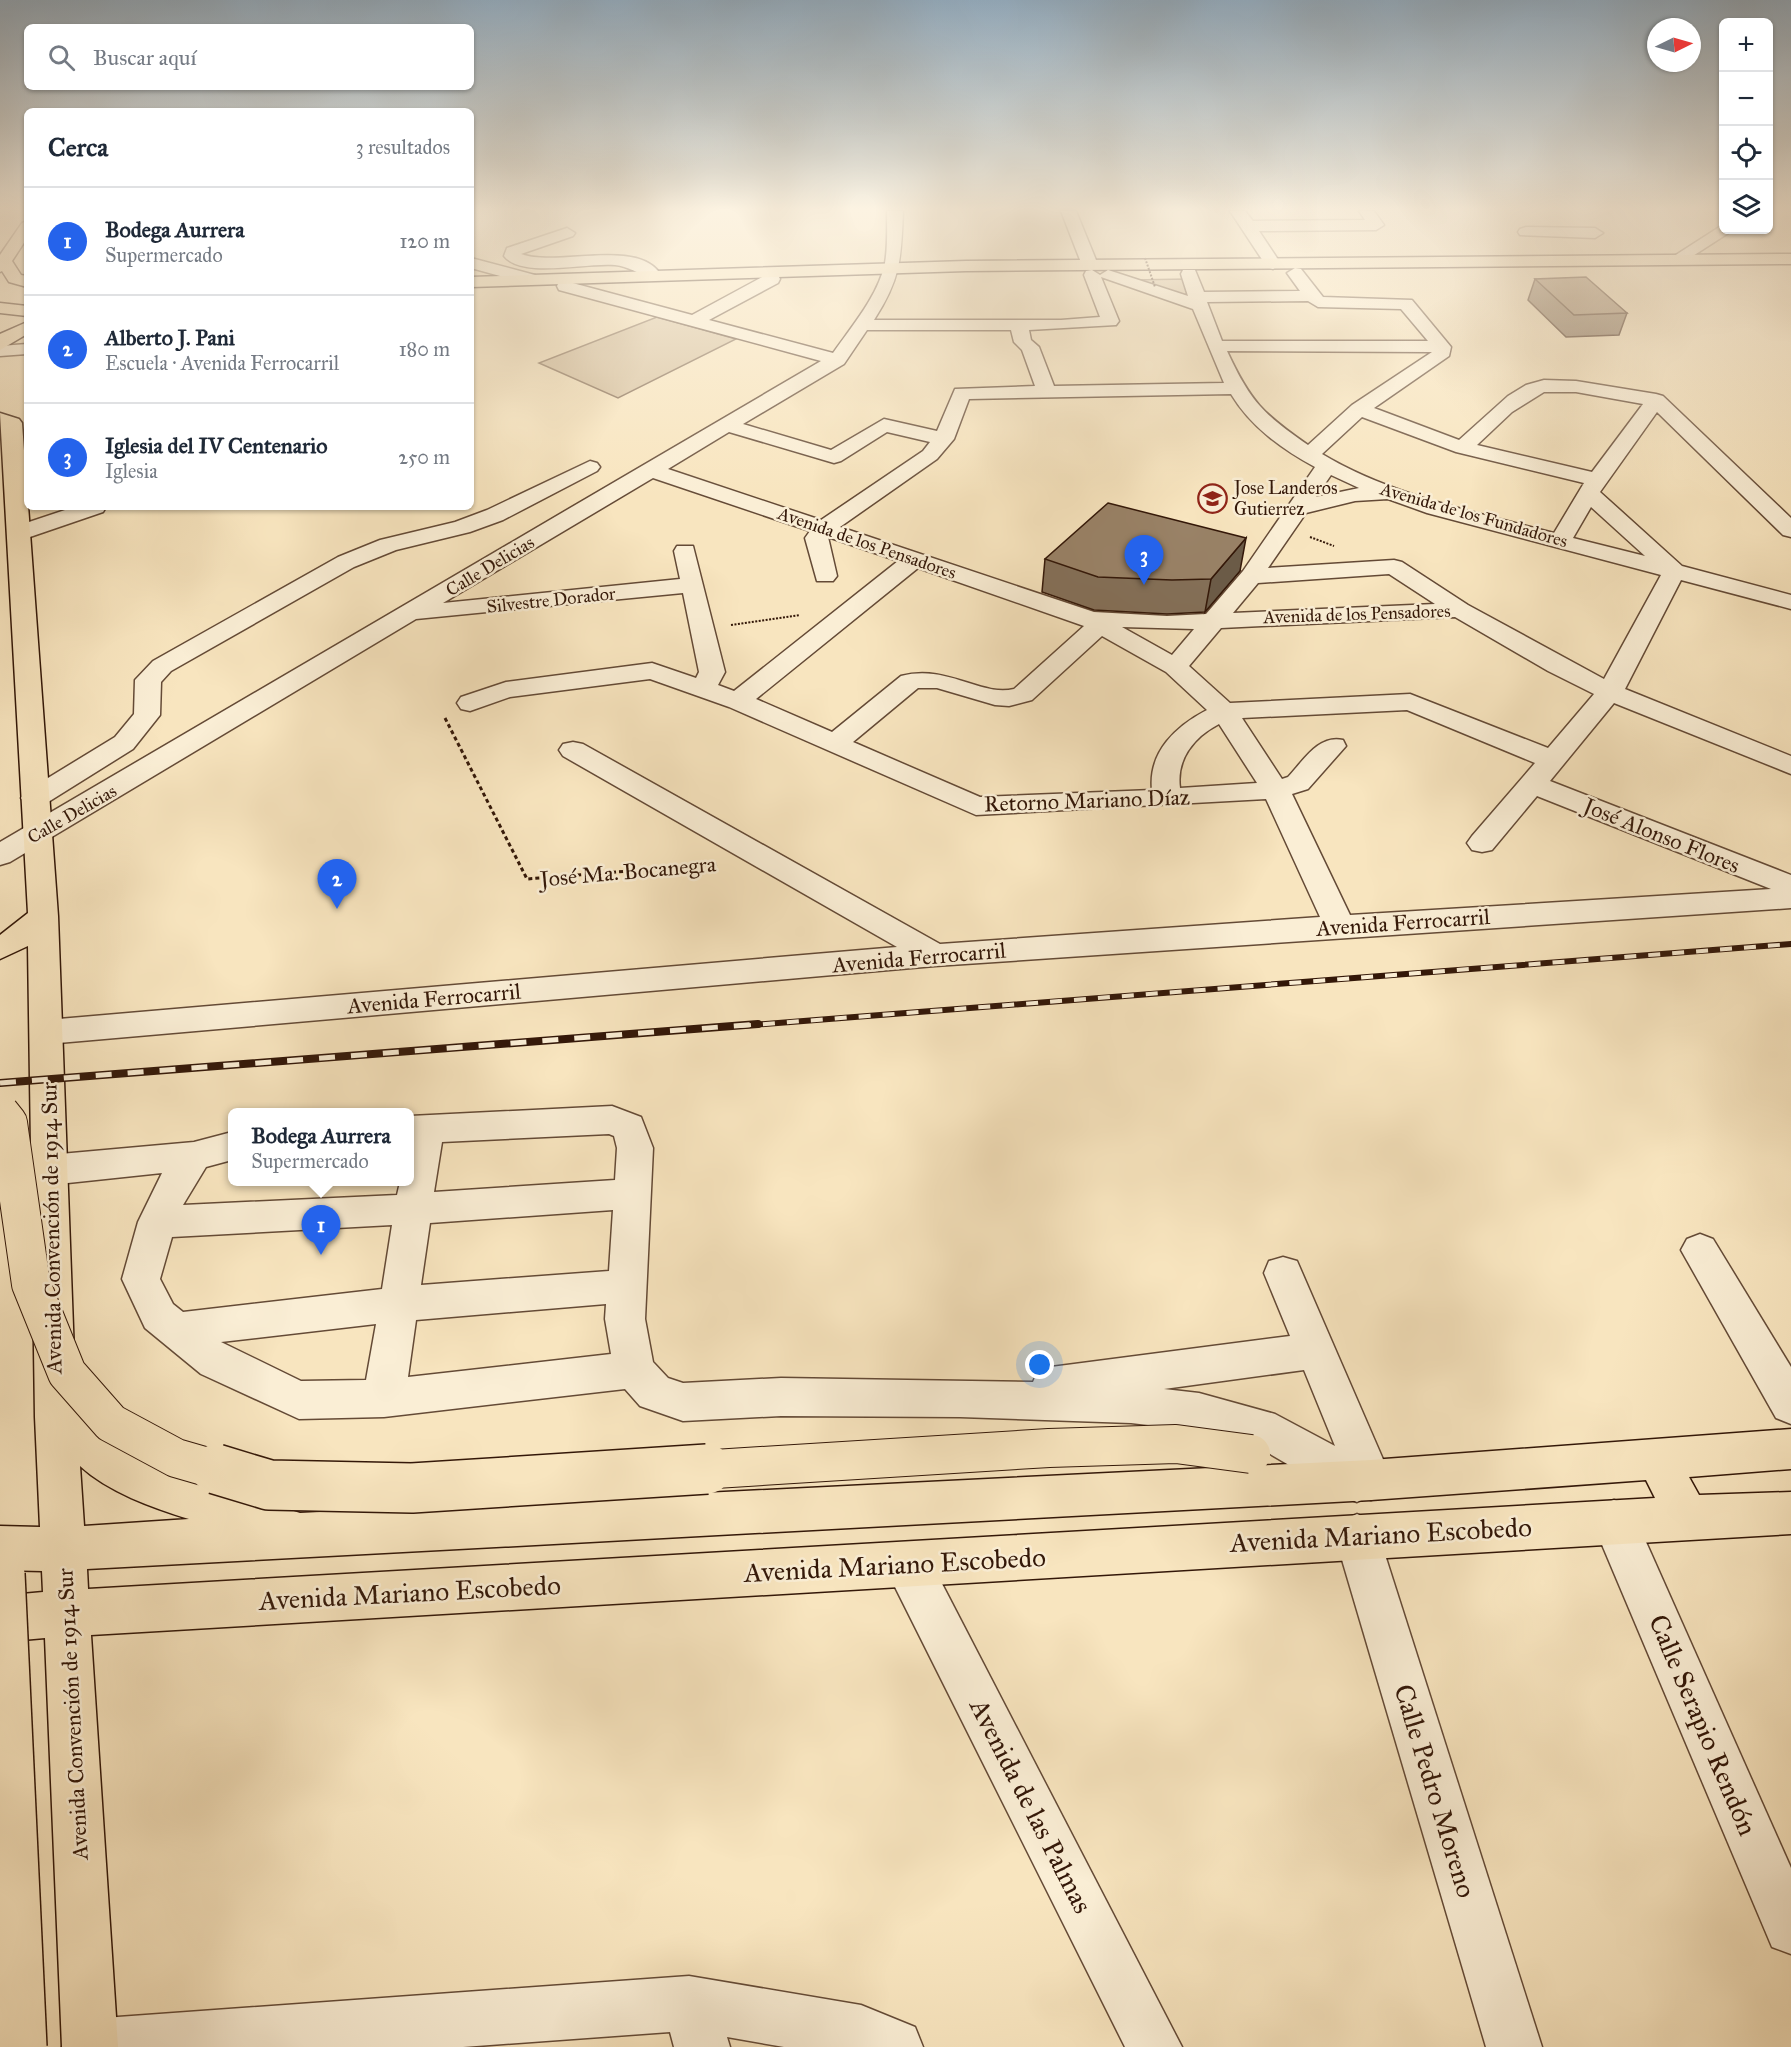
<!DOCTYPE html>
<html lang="es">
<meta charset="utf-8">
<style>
body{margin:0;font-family:"IM FELL Great Primer",serif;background:#f6f6f7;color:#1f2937}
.controls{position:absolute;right:18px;top:18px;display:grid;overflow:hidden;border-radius:9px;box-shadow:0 2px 4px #0004}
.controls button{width:54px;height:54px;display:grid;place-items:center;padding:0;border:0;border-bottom:2px solid #e0e1e3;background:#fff;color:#1f2937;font:30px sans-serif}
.compass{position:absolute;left:1647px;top:18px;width:54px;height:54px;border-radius:50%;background:#fff;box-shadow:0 2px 4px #0004;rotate:85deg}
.you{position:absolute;left:1040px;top:1365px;width:21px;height:21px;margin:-15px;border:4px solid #fff;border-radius:50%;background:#1a73e8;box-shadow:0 0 0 9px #1a73e833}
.badge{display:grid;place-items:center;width:39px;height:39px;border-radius:50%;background:#2563eb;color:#fff;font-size:20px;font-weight:700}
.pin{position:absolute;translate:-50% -50px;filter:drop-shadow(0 2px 3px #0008)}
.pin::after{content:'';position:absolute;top:32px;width:21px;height:18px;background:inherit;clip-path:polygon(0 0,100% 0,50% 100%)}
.popup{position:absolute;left:228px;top:1108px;width:186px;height:78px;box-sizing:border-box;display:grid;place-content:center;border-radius:9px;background:#fff;filter:drop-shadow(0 2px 4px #0005);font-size:20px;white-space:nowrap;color:#747a83}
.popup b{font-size:22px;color:#1f2937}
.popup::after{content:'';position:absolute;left:50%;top:100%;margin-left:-12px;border:12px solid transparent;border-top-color:#fff}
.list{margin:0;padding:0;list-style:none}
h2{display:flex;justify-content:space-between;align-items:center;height:78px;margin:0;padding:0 24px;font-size:26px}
h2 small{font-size:20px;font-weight:400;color:#747a83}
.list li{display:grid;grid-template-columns:39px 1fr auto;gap:18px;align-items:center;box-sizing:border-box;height:108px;padding:0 24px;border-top:2px solid #e0e1e3}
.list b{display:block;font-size:22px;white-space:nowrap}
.list p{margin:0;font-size:20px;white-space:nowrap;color:#747a83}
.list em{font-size:20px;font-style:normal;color:#747a83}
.icon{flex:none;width:33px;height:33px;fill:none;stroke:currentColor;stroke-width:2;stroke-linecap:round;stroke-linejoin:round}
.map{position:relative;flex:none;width:1791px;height:2047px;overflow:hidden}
.search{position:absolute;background:#fff;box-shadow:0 2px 4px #0004;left:24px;top:24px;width:450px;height:66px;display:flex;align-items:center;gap:15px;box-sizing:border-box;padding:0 21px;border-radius:9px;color:#747a83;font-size:22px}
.panel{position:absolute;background:#fff;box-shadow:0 2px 4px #0004;left:24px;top:108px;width:450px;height:402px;border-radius:9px}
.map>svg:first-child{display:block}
.green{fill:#d7c2a0;stroke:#856c54;stroke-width:1.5}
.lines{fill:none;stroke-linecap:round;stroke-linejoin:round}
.minor-casing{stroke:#644a36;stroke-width:3}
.major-casing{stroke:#331708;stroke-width:3}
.path-far1{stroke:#331708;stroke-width:2;stroke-dasharray:2 1.5;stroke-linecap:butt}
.path{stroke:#331708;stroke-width:3;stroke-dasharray:4 3;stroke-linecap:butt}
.minor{fill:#faeed5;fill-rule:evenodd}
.major{fill:#f8e5bf;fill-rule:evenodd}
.rail-far1-casing{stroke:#331708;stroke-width:6}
.rail-casing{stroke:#331708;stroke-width:8}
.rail-far1{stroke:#faeed5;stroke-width:4;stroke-dasharray:12;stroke-linecap:butt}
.rail{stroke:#faeed5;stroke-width:5;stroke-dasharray:16;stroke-linecap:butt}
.major-bridge-far1-casing{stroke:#331708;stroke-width:40;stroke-linecap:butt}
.major-bridge-casing{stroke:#331708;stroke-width:52;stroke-linecap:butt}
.path-bridge{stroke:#331708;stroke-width:2;stroke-dasharray:2 1.5;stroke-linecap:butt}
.major-bridge-far1{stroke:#f8e5bf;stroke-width:38}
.major-bridge{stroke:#f8e5bf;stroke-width:49}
.wall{fill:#847059;stroke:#331708;stroke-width:1.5}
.shaded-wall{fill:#6b5b48;stroke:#331708;stroke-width:1.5}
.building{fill:#998267;stroke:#331708;stroke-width:1.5}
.labels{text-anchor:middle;stroke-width:5;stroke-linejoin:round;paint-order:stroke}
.far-poi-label{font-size:18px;fill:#331708;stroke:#faeed5;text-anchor:start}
.far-street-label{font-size:18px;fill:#331708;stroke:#faeed5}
.street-label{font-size:22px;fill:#331708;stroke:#faeed5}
.near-street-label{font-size:27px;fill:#331708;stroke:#faeed5}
</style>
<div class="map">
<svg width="1791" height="2047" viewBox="0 0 1791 2047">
<rect width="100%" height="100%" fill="#f8e5bf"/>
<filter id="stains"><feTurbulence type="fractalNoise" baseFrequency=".00333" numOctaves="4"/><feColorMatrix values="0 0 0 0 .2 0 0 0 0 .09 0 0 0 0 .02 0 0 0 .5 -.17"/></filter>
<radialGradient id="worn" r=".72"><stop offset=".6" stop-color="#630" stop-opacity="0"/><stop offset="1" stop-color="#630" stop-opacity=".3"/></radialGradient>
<!-- green -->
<g class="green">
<polygon points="1185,279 1194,301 1133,280"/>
<polygon points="657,317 736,339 618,398 539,363"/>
</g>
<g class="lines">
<defs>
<g id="minor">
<path d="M887,211H903C901,259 901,278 874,320H1061L1100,317L1084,275L1086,271L1092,270L1100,275L1108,270L1188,296L1181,274L1183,270H1195L1204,292L1300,291L1287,273L1295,268L1301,269L1323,297L1412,300L1451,347L1449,356L1374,408L1459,440L1508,396L1526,385L1544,380L1576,381L1656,394L1663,396L1791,518V537L1783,535L1657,412L1600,492L1682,566L1791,595V609L1681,580L1625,689L1791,756V774L1614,703L1550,781L1791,875V908L935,966L47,1044L35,1041L30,1032L35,1023L47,1020L897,947L563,756L559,750L563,744L573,742L583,744L940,944L1320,917L1266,799L976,815L729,707L650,679L510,697L470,711L461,709L457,703L461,697L506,682L652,663L696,678L699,672L683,593L416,619L10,862L0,865V842L821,361L559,290L557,286L559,282L565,281L692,315L766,275H778L780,279L778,283L709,320L833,353C852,326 878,296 885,263C888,246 887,228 887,211ZM1101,277L1193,309L1224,383L1054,386L1039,347L1031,340L1029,330L1116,325L1119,321ZM1308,301L1318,307L1401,309L1428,341H1222L1207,302ZM867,330H1011L1014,342L1022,350L1035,386L955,389L937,431L884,419L831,450L743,424L844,364ZM1227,351L1432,352L1352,405L1308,445C1263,414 1250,401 1227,351ZM1544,392H1576L1643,404L1592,472L1477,445L1512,412ZM1231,394C1251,427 1282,449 1315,467L1243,571L1206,614L1167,616L1094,612L840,527L937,459L954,439L969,399ZM1362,417L1456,452L1584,483L1554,533C1476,512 1392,496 1322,454ZM729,432L834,463L841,461L887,432L930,442L923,451L821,520L668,469ZM1331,475L1359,488L1316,497ZM653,478L810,531L805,538L817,581H833L837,576L828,537L898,561L734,691L718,685L725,672L693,546H677L674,551L680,579L443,603ZM1388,499L1427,513L1661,575L1604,679L1468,605L1402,562L1394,560L1268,568L1306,513L1355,501ZM1591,507L1645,556L1573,538ZM918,568L1084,626L1014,689C980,697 948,664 901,676L832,732L756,699ZM1389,574L1435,604L1233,613L1258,583ZM1455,617L1548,671L1594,694L1548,748L1410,694L1230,703L1189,666L1221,628ZM1122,627L1194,629L1172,655ZM1102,636L1166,672L1207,710C1176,726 1148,752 1152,790L980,797L853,742L918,688H937L995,705L1009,706L1032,700ZM1407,710L1535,763L1472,836L1467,843L1472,850L1482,852L1492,850L1537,796L1771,889L1350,915L1292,794L1308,789L1346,746L1343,740C1319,734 1303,761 1288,777L1282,779L1242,718ZM1219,724L1257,783L1180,788C1176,759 1194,737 1219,724Z"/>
<polygon points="1061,211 1076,211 1098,265 1096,268 1090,270 1082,265"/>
<polygon points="1230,211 1245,211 1253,221 1365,220 1359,211 1374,211 1384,225 1376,230 1259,231 1281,264 1273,269 1267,267"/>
<polygon points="1724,224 1724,230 1731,230 1730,232 1682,263 1670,263 1668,260"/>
<polygon points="1526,227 1595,228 1603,233 1595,238 1520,235 1518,232 1520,229"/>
<path d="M567,228L575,233L573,236L521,254C556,267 634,239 659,272L651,277C638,274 628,266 615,265C588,262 522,279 504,256L507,248Z"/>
<polygon points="471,258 535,275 537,279 529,284 471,268"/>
<polygon points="27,344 27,354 0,356 0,346"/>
<polygon points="590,461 597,463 600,467 597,471 503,520 470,532 396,550 354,567 171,671 161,682 160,715 133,749 45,804 35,807 25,804 21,798 25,792 115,737 134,714 135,680 153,661 338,557 380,540 455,522 487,510"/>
<polygon points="74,507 106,507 103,512 27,538 11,538 8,533 11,528"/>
<path d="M612,1106L641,1117L653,1148L645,1319L653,1362L668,1378L683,1383L781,1378L1033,1382L1037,1373L1051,1367L1290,1336L1264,1273L1269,1261L1283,1257L1297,1261L1392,1480L1386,1494L1371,1500L1365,1498L1357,1502L1342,1496L1265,1451L1199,1431L1131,1423L960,1417L781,1416L683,1421L640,1406L625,1389L384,1417L299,1419L201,1374L145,1328L122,1279L138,1222L162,1173L49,1185L36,1180L31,1170L36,1160L49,1155L194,1142L232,1132V1160L206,1167L183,1205L397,1195L400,1182H410V1116ZM609,1134L614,1136L617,1148L615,1180L434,1192L442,1142ZM613,1210L609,1271L421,1285L430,1223ZM392,1225L382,1289L183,1312L173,1304L160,1279L172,1237ZM606,1304L605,1319L611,1354L408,1377L416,1320ZM376,1324L366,1380L301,1381L221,1342ZM1304,1370L1335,1446L1275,1414L1199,1393L1164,1389Z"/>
<polygon points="1700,1234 1713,1239 1791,1367 1791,1424 1776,1418 1681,1250 1687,1239"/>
<polygon points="1614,1500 1630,1506 1791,1868 1791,1954 1772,1947 1592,1521 1598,1506"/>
<polygon points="1357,1514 1373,1521 1379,1536 1542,2047 1486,2047 1335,1536 1341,1521"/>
<polygon points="908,1543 924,1549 1182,2047 1125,2047 892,1581 886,1565 892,1549"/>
<polygon points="689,1976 861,2005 915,2027 923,2047 784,2047 727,2037 730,2047 674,2047 670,2032 463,2047 62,2047 70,2027 90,2019"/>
</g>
<g id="major">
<polygon points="27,221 27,238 12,261 21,275 27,276 27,287 9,282 2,271 0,272 0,255 22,223"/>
<polygon points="1791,254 1791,264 966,271 471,287 471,277 966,261"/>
<polygon points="0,303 27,306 27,316 0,313"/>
<polygon points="27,322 27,334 0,350 0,334"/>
<path d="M0,413L19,419L22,423L58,916L76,1409L122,1449L174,1473L300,1513L1371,1460L1791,1429V1469L1689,1477L1699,1495L1791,1492V1534L91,1635L118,2047H62L45,1638L0,1642V1596L43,1592L42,1571L0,1570V1526L40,1527L35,1417L28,946L0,959V935L28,913ZM80,1466C108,1492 153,1508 189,1519L84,1526ZM1646,1480L1655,1498L88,1589L87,1569L1371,1500Z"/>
</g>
</defs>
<!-- minor casing -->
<use href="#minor" class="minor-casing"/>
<!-- major casing -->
<use href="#major" class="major-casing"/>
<!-- path-far1 -->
<g class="path-far1">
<polyline points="1310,537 1334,546"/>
<polyline points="731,625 800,615"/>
</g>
<!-- path -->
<polyline class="path" points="445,718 527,879 717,864"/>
<!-- minor -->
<use href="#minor" class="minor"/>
<!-- major -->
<use href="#major" class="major"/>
<defs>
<polyline id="rail-far1" points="739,1026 1791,944"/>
<polyline id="rail" points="0,1083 758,1024"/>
</defs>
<!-- rail-far1 casing -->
<use href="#rail-far1" class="rail-far1-casing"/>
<!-- rail casing -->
<use href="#rail" class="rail-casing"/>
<!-- rail-far1 -->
<use href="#rail-far1" class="rail-far1"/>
<!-- rail -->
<use href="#rail" class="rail"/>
<defs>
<g id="major-bridge-far1">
<polyline points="0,1113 8,1123 31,1284 67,1373 111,1423 176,1458 221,1471"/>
<polyline points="683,1471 1049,1448 1176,1444 1251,1454"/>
</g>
<g id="major-bridge">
<polyline points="216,1469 269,1485 412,1488 707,1469"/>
<polyline points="0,1574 22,2047"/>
</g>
</defs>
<!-- major-bridge-far1 casing -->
<use href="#major-bridge-far1" class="major-bridge-far1-casing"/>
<!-- major-bridge casing -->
<use href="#major-bridge" class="major-bridge-casing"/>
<!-- path-bridge -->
<polyline class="path-bridge" points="1145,258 1155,287"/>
<!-- major-bridge-far1 -->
<use href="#major-bridge-far1" class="major-bridge-far1"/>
<!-- major-bridge -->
<use href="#major-bridge" class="major-bridge"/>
</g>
<!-- wall -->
<g class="wall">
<polygon points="1535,279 1627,313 1619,335 1566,337 1528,300"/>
<polygon points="1045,559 1240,571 1205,612 1167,614 1094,610 1042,592"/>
</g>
<!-- shaded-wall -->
<polygon class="shaded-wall" points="1246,538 1240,571 1205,612 1211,579"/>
<!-- building -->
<g class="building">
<polygon points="1586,277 1627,313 1574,315 1535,279"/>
<polygon points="1108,503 1246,538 1211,579 1172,580 1098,577 1045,559"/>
</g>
<!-- sky -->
<linearGradient id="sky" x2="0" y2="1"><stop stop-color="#93acbf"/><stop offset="0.42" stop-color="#fcf3e2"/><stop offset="1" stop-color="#fcf3e2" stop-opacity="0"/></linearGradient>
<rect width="1791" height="497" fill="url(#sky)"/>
<!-- icons -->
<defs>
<symbol id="school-ring" viewBox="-11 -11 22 22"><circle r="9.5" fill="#faeed5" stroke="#8f2418" stroke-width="1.5"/><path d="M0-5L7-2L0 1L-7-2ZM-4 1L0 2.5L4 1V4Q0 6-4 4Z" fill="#8f2418"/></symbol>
</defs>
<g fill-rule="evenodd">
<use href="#school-ring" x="1196" y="482" width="33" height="33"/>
</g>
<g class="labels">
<!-- far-poi labels -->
<g class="far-poi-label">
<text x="1234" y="494">Jose Landeros<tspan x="1234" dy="21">Gutierrez</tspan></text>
</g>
<!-- far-street labels -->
<g class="far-street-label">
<text transform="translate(1474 515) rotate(16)" y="6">Avenida de los Fundadores</text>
<text transform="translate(867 543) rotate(19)" y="6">Avenida de los Pensadores</text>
<text transform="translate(490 566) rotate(-31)" y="6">Calle Delicias</text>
<text transform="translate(551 600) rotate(-6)" y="6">Silvestre Dorador</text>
<text transform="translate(1357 614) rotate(-2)" y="6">Avenida de los Pensadores</text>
<text transform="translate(72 814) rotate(-30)" y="6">Calle Delicias</text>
</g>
<!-- street labels -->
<g class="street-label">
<text transform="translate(1087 800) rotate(-2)" y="8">Retorno Mariano Díaz</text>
<text transform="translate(1662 835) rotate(22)" y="8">José Alonso Flores</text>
<text transform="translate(628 871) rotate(-5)" y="8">José Ma. Bocanegra</text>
<text transform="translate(1403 922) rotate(-4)" y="8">Avenida Ferrocarril</text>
<text transform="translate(919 957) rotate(-5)" y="8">Avenida Ferrocarril</text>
<text transform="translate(434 998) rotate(-5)" y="8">Avenida Ferrocarril</text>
<text transform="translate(51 1228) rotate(-91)" y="8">Avenida Convención de 1914 Sur</text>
<text transform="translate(72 1714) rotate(-93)" y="8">Avenida Convención de 1914 Sur</text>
</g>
<!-- near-street labels -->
<g class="near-street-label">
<text transform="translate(1381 1535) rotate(-3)" y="9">Avenida Mariano Escobedo</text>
<text transform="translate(895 1565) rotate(-3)" y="9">Avenida Mariano Escobedo</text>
<text transform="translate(410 1593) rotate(-3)" y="9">Avenida Mariano Escobedo</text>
<text transform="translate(1703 1725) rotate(67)" y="9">Calle Serapio Rendón</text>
<text transform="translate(1435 1791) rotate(73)" y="9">Calle Pedro Moreno</text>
<text transform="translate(1031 1806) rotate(63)" y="9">Avenida de las Palmas</text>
</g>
</g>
<rect width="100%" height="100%" filter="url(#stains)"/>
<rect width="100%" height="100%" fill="url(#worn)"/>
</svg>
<div class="controls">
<button>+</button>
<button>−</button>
<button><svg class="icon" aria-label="locate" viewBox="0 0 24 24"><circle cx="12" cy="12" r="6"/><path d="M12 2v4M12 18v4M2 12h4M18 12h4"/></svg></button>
<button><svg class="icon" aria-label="layers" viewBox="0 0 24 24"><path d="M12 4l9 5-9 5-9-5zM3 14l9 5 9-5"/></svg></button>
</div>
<svg class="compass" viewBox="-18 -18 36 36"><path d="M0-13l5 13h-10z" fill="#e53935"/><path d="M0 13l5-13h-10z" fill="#747a83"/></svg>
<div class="you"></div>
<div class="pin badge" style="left:321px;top:1255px">1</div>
<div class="popup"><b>Bodega Aurrera</b>Supermercado</div>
<div class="pin badge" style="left:337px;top:909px">2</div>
<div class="pin badge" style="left:1144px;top:585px">3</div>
<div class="search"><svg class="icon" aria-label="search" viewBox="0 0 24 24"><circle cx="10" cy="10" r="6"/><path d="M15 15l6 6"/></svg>Buscar aquí</div>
<section class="panel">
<h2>Cerca<small>3 resultados</small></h2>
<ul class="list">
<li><span class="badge">1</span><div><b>Bodega Aurrera</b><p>Supermercado</p></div><em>120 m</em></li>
<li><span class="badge">2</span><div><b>Alberto J. Pani</b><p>Escuela · Avenida Ferrocarril</p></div><em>180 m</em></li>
<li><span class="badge">3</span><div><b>Iglesia del IV Centenario</b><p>Iglesia</p></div><em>250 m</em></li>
</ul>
</section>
</div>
